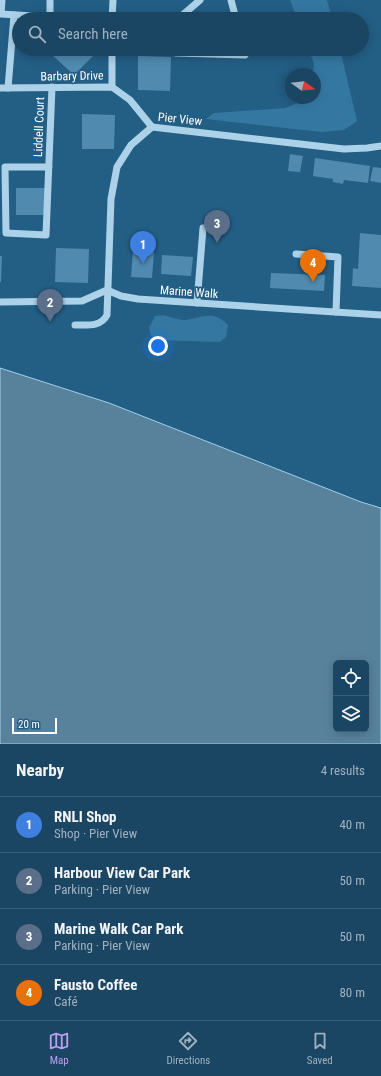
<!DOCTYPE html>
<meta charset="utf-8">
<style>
body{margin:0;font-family:"Roboto Condensed",sans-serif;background:#27506d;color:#f1f3f6}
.controls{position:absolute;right:12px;bottom:12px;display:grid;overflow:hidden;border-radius:6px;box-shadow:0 2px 10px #0003}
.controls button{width:36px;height:36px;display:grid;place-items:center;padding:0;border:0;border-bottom:1px solid #385e78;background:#1a4664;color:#f1f3f6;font:20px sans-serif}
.compass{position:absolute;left:285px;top:68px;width:36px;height:36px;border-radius:50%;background:#1a4664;box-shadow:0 2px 10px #0003;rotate:105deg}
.scale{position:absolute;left:12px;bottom:10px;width:45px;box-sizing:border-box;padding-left:4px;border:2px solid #fff;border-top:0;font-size:11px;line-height:14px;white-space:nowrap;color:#fff;-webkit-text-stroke:3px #235e85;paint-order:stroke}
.you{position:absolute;left:158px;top:346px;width:14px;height:14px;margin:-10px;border:3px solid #fff;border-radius:50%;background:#1a73e8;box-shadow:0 0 0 6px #1a73e833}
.badge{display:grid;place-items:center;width:26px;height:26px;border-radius:50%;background:#bca0f2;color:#fff;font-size:13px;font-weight:700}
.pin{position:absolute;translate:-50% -33px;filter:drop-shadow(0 1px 2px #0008)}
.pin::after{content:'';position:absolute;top:21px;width:14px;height:12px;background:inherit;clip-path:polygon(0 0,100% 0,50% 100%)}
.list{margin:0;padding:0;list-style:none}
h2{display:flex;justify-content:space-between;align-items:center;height:52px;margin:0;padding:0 16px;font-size:17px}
h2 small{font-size:13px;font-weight:400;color:#9fb1bf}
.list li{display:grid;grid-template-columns:26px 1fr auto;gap:12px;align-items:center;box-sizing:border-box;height:56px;padding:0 16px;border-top:1px solid #385e78}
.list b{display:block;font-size:15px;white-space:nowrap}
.list p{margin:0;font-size:13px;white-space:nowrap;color:#9fb1bf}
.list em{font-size:13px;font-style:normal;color:#9fb1bf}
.icon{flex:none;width:22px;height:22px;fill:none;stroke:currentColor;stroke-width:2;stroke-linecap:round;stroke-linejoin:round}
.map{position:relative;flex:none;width:381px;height:744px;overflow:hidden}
.search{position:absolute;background:#1a4664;box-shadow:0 2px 10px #0003;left:12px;right:12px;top:12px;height:44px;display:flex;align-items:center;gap:10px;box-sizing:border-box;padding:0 14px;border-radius:22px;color:#9fb1bf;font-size:15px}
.sheet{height:276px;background:#1a4664}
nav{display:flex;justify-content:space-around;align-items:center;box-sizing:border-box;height:56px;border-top:1px solid #385e78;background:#1a4664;font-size:11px;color:#9fb1bf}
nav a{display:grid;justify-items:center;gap:2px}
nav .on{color:#bca0f2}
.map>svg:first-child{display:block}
.green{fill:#3477a1}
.water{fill:#58829c;stroke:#a0cfea;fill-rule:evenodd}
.building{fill:#508aaf}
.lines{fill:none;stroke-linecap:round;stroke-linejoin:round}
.minor{stroke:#acd2e9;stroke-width:7}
.labels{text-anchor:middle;stroke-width:3.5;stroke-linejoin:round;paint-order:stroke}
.street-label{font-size:12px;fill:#fff;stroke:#235e85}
</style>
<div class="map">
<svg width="381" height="744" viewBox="0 0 381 744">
<rect width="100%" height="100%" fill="#235e85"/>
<!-- green -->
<g class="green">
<polygon points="290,0 327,0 332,19 297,19"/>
<polygon points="308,49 340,49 357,121 344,130 321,132 206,119 214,113 285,108 310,98 315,98 315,74 313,74 314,63"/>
<path d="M163,315C169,316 178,320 184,320C203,318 212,309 228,325L226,337L220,342L154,340L151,335L149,328L155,316Z"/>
</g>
<!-- water -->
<path class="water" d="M0,368L109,403L361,502L381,508V744H0ZM336,663H366V729H336Z"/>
<!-- building -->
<g class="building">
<polygon points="54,49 96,49 98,51 74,75 50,53"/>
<polygon points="138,56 171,57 170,91 138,90"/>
<polygon points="82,114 115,115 114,149 82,149"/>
<polygon points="290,154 303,156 300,172 288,171"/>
<polygon points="315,158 370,166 368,183 344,180 343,184 333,182 333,179 313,176"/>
<polygon points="373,167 381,168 381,183 370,181"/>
<rect x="16" y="188" width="29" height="27"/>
<polygon points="360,233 381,235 381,288 352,286 353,268 358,269"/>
<polygon points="56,248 89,249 88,283 55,282"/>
<polygon points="133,250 154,252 152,278 131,277"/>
<polygon points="162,255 193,257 191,276 161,274"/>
<polygon points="0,256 2,256 1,282 0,282"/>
<polygon points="271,273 325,275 324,291 270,288"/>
</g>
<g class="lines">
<!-- minor -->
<g class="minor">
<polyline points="2,0 1,14 50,17 50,0"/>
<polyline points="231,0 236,19"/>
<polyline points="112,19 113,0"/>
<polyline points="178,19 200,0"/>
<polyline points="176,49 176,53 245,55 244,49"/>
<polyline points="112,87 112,49"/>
<polyline points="0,88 112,87 130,100 152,127"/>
<polyline points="8,88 14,15"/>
<polyline points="49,167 5,167 6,233 46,235 52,87"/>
<polyline points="296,254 338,257 336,312"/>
<polyline points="0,302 82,301 107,290 121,296 138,299 381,315"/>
<polyline points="197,303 203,228"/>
<path d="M75,325C87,325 101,327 107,315L111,199L117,167L131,145L152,127L344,149L367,148L381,146"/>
</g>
</g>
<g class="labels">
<!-- street labels -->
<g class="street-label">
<text transform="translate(72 76) rotate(-1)" y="4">Barbary Drive</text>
<text transform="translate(180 119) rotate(6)" y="4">Pier View</text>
<text transform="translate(39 127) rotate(-88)" y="4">Liddell Court</text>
<text transform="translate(189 292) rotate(4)" y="4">Marine Walk</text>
</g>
</g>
</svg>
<div class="controls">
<button><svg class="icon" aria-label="locate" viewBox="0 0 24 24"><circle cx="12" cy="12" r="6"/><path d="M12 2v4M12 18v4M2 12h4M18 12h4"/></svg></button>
<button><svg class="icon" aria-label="layers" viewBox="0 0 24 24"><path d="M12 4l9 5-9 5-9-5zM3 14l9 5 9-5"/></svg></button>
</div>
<svg class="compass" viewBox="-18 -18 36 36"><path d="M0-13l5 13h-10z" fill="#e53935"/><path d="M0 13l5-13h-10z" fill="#9fb1bf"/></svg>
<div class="scale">20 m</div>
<div class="you"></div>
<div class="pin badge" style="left:143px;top:264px;background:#3f7fe0">1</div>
<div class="pin badge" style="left:50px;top:322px;background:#5c6f8a">2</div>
<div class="pin badge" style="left:217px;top:243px;background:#5c6f8a">3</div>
<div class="pin badge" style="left:313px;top:282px;background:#e8710a">4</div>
<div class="search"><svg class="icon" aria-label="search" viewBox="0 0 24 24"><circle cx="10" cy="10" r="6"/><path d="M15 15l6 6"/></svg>Search here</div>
</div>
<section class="sheet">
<h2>Nearby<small>4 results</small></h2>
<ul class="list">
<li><span class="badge" style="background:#3f7fe0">1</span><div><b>RNLI Shop</b><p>Shop · Pier View</p></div><em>40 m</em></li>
<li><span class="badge" style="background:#5c6f8a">2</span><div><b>Harbour View Car Park</b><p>Parking · Pier View</p></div><em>50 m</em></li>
<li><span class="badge" style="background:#5c6f8a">3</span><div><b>Marine Walk Car Park</b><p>Parking · Pier View</p></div><em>50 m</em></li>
<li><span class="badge" style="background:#e8710a">4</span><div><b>Fausto Coffee</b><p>Café</p></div><em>80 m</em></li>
</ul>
</section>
<nav>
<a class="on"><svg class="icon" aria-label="map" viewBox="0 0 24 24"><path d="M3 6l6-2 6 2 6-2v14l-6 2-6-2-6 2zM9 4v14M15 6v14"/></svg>Map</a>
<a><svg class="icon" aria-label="directions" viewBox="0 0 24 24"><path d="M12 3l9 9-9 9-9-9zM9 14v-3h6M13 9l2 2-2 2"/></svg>Directions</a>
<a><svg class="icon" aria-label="saved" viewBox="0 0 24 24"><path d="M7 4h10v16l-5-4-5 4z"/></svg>Saved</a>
</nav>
